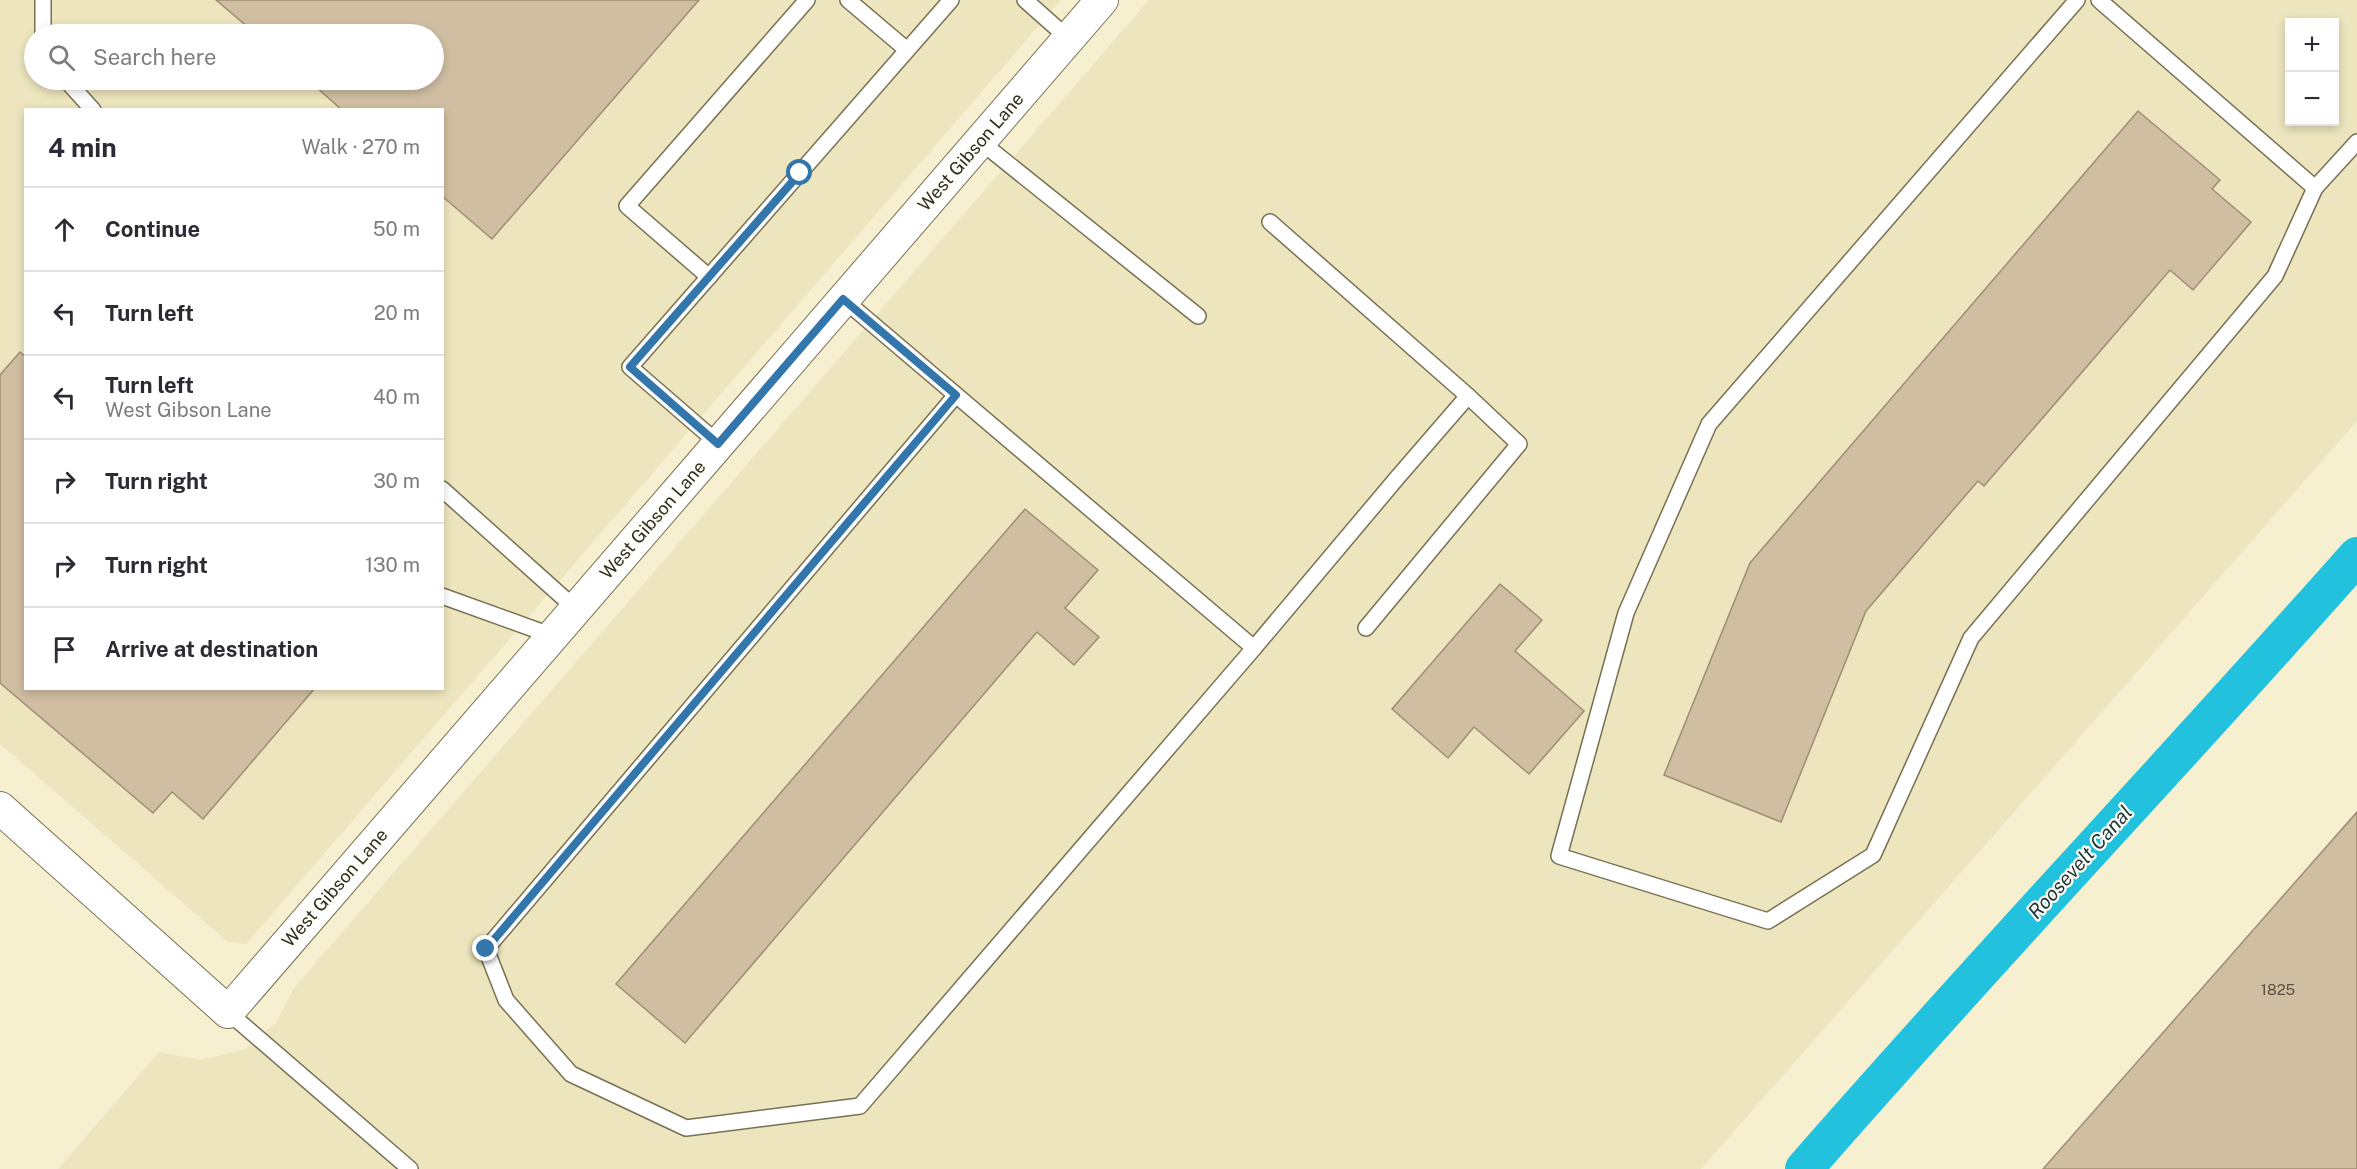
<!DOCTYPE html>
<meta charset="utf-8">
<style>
body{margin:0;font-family:"Public Sans",sans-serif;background:#f2f2f3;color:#2b2b33}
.controls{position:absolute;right:18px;top:18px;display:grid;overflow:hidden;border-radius:0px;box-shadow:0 3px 9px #0003}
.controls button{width:54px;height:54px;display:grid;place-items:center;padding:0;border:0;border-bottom:2px solid #e1e1e2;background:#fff;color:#2b2b33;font:30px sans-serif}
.stop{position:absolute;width:18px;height:18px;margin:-14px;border:4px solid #3276ab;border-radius:50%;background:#fff}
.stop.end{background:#3276ab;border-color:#fff;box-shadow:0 2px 6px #0008}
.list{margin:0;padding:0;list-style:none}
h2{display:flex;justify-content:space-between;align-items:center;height:78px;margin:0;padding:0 24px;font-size:26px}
h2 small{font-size:20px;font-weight:400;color:#7c7c81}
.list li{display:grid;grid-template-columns:39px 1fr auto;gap:18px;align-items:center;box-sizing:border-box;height:84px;padding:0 24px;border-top:2px solid #e1e1e2}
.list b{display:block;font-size:22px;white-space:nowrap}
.list p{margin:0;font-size:20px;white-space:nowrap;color:#7c7c81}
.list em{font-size:20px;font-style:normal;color:#7c7c81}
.icon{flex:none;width:33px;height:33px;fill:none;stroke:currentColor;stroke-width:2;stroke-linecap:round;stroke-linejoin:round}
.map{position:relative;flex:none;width:2357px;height:1169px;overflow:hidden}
.search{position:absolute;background:#fff;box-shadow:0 3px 9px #0003;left:24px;top:24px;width:420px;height:66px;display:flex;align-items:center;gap:15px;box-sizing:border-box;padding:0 21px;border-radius:33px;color:#7c7c81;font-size:22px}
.panel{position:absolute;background:#fff;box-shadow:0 3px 9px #0003;left:24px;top:108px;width:420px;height:582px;border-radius:0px}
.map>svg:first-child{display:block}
.built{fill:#ede5bd;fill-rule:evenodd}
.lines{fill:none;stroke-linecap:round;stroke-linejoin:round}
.canal{stroke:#22c2de;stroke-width:38}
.building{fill:#d0bea2;stroke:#9f8e73;stroke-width:1.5}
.lane-casing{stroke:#777154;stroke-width:18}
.street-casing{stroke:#777154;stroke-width:34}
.lane{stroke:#fff;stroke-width:15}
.street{stroke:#fff;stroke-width:32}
.route{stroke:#3276ab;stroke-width:8}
.labels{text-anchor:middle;stroke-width:4.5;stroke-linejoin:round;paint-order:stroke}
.number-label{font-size:15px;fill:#575040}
.street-label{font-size:18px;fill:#2f2c20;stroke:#fefdf6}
.water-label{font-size:20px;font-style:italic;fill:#1d353a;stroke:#fefdf6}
</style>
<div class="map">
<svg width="2357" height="1169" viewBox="0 0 2357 1169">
<rect width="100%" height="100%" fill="#f7f0d0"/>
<!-- built -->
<g class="built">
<path d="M0,0H1061L246,944L228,942L0,744ZM34,34H434V80H34ZM26,110H442V688H26Z"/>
<path d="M1149,0H2357V421L1701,1169H58L159,1052L200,1060L246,1049L276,1023L294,988ZM2290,22H2334V122H2290Z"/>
</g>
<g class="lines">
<!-- canal -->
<path class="canal" d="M1804,1169C1985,961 2175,762 2357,556"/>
</g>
<!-- building -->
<g class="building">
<polygon points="216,0 699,0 492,239 442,196 442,110 342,110 308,80 434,80 434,34 256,34"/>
<polygon points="2138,111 2220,180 2212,189 2251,222 2193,290 2170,270 1984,486 1978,481 1866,611 1781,822 1664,775 1750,563"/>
<polygon points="20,352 26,357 26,688 315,688 203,819 172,792 153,813 0,683 0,375"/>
<polygon points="1025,509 1098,570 1065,608 1099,637 1074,665 1037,632 685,1043 616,984"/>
<polygon points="1500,584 1542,620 1515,651 1584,711 1529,774 1474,727 1448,758 1392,709"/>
<polygon points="2357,812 2357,1169 2043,1169"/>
</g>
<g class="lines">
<defs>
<g id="lane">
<polyline points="43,0 43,34"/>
<polyline points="848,0 907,50"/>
<polyline points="1025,0 1069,39"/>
<polyline points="2077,0 1709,424 1626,613 1559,856 1768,921 1873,855 1971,638 2275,276 2315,188"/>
<polyline points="2099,0 2315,188 2357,142"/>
<polyline points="66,80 93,110"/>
<polyline points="981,142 1198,316"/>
<polyline points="1270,222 1468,396"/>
<polyline points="709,277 627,206 807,0"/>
<polyline points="843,299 1254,648 860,1106 686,1128 571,1074 506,1000 486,949 956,395"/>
<polyline points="719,444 630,367 951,0"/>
<polyline points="442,489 576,609"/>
<polyline points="442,596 553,636"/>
<polyline points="1254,648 1397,478 1468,396 1519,444 1366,628"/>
<polyline points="228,1012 410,1169"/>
</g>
<polyline id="street" points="0,808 228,1012 1102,0"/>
</defs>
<!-- lane casing -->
<use href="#lane" class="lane-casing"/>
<!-- street casing -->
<use href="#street" class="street-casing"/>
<!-- lane -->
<use href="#lane" class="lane"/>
<!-- street -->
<use href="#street" class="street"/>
</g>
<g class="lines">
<!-- route -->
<polyline class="route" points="486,949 956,395 843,299 718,444 630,367 800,173"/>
</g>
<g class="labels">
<!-- number labels -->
<g class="number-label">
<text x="2278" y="995">1825</text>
</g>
<!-- street labels -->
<g class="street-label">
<text transform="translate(971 152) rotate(-49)" y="6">West Gibson Lane</text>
<text transform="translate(653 520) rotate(-49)" y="6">West Gibson Lane</text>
<text transform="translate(335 888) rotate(-49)" y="6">West Gibson Lane</text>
</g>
<!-- water labels -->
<g class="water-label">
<text transform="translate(2080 862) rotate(-48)" y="7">Roosevelt Canal</text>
</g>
</g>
</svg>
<div class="controls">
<button>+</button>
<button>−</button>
</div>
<div class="stop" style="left:800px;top:173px"></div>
<div class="stop end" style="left:486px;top:949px"></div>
<div class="search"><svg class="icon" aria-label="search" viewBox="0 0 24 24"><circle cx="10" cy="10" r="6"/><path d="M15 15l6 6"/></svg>Search here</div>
<section class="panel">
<h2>4 min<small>Walk · 270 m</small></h2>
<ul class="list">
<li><svg class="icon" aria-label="ahead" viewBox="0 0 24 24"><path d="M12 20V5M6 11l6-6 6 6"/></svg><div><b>Continue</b></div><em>50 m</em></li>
<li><svg class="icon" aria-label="left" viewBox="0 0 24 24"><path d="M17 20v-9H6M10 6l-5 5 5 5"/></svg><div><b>Turn left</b></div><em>20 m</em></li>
<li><svg class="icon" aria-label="left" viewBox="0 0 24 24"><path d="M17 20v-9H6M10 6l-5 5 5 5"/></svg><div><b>Turn left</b><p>West Gibson Lane</p></div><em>40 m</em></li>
<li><svg class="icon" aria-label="right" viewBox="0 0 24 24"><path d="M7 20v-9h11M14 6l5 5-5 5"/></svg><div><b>Turn right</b></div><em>30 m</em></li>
<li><svg class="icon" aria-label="right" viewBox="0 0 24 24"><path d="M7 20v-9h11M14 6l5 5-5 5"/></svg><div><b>Turn right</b></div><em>130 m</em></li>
<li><svg class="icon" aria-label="arrive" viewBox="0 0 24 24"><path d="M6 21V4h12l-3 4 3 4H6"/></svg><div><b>Arrive at destination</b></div></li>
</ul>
</section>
</div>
